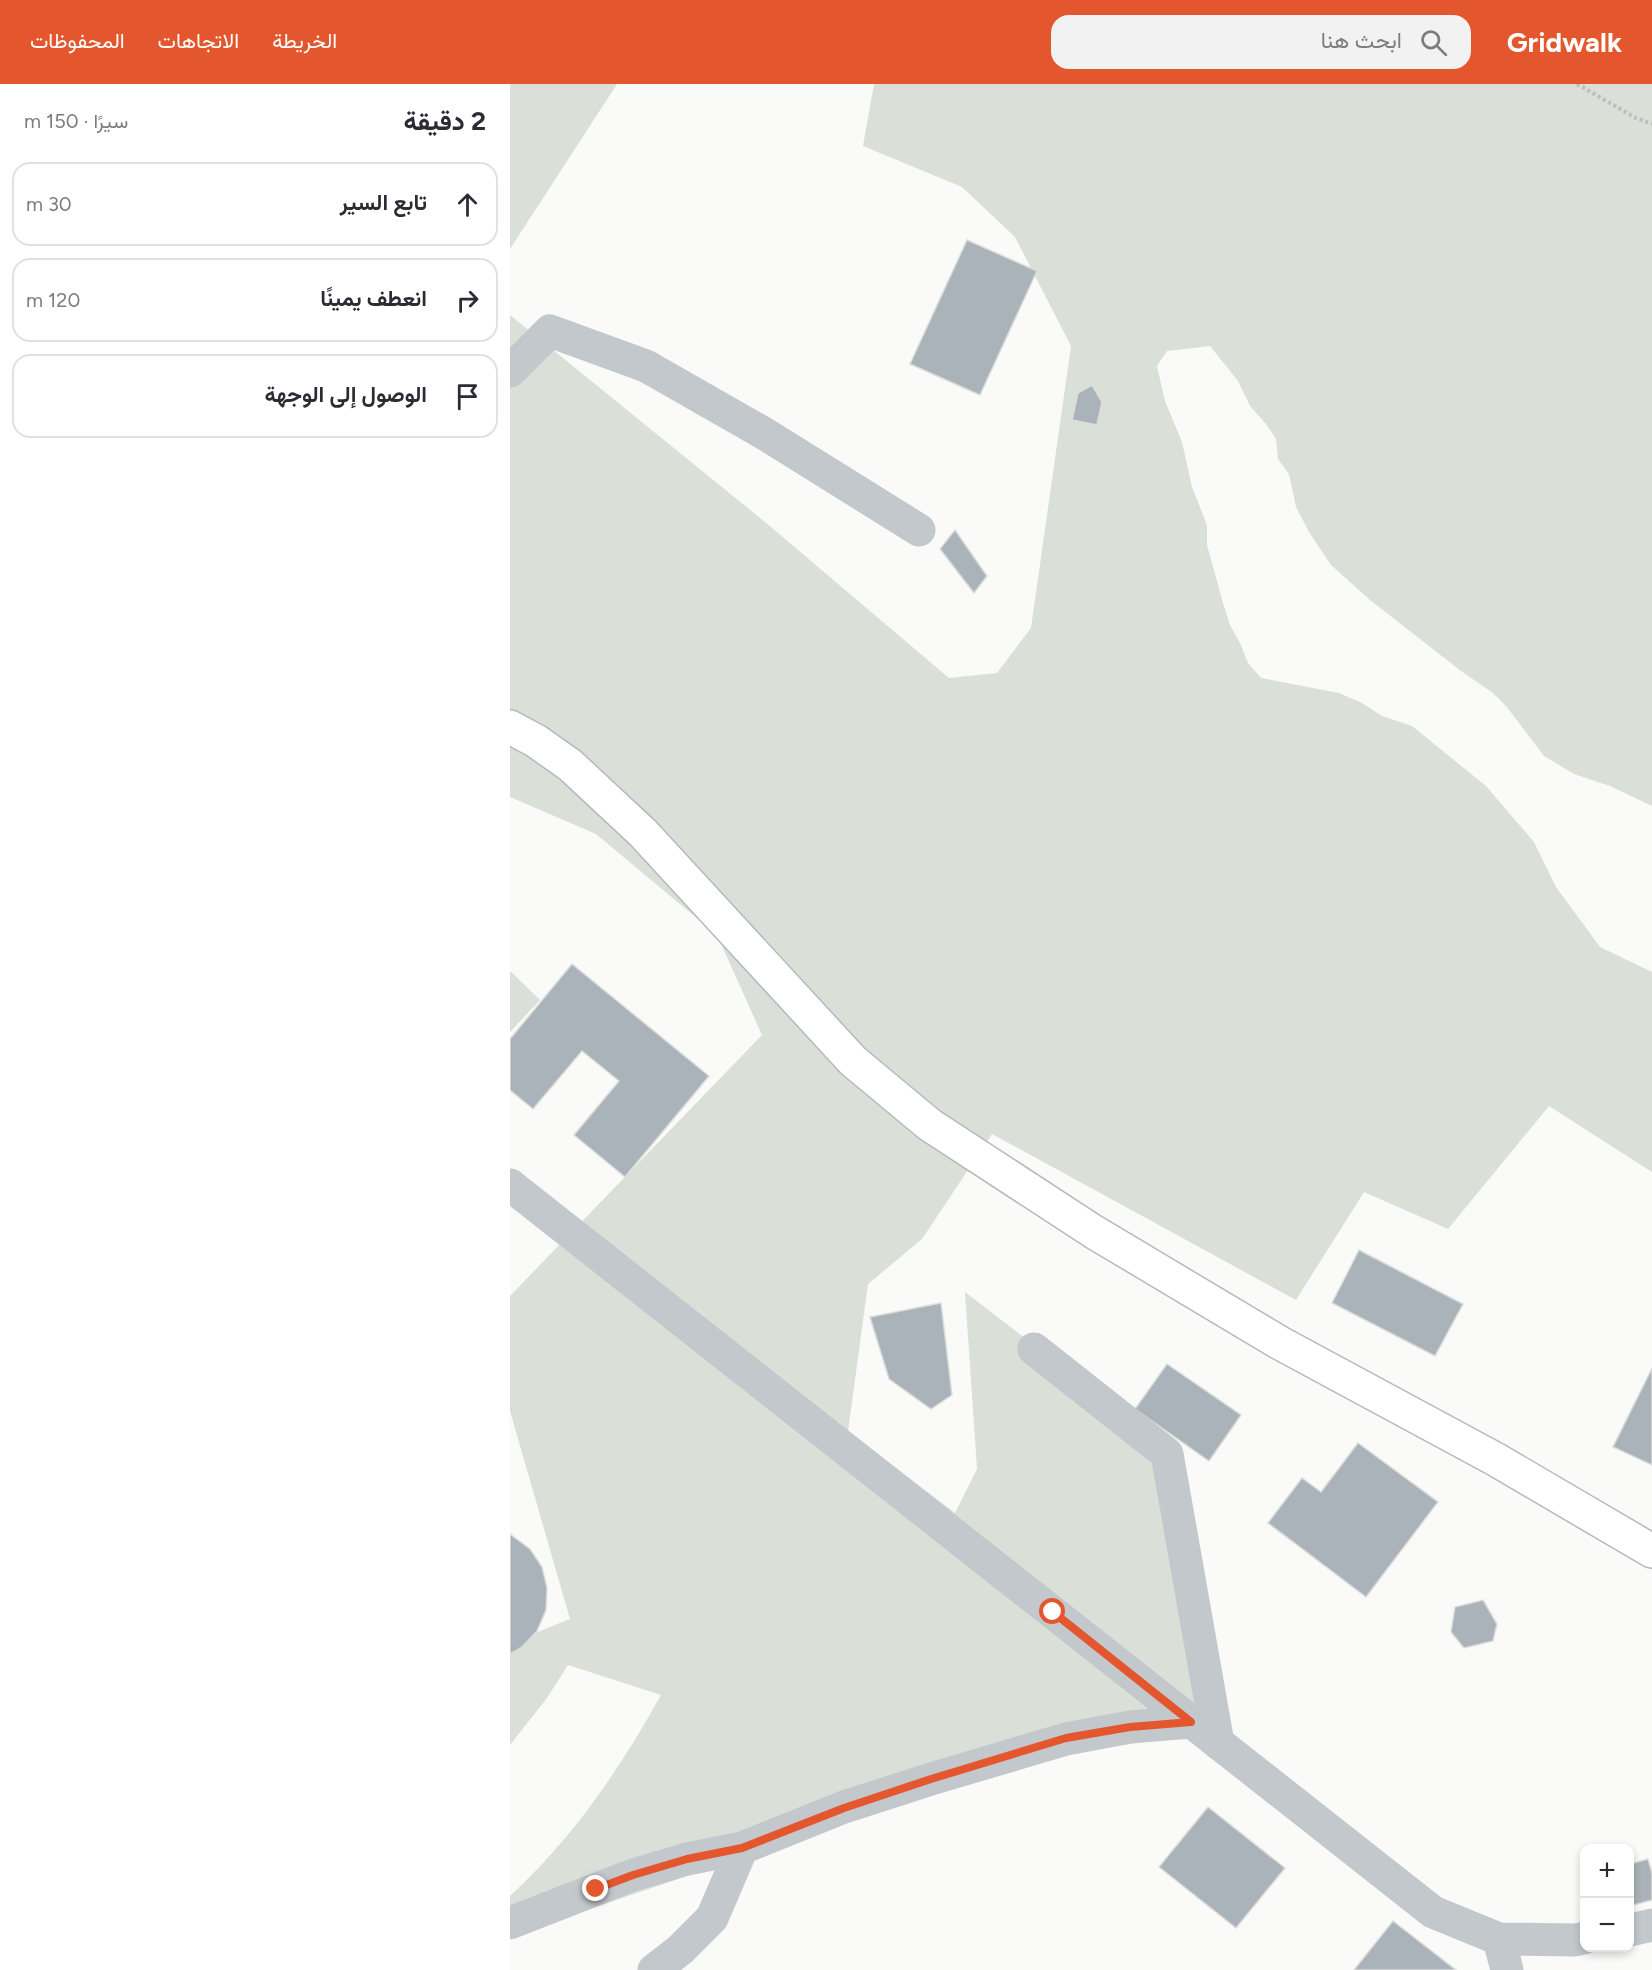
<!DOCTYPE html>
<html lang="ar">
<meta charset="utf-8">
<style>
body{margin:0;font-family:Figtree,Vazirmatn,sans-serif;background:#f2f2f3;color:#2b2b33;direction:rtl}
.controls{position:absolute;right:18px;bottom:18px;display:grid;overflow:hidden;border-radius:12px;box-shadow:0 3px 9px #0003}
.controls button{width:54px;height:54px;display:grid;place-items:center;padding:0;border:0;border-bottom:2px solid #e1e1e2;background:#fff;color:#2b2b33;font:30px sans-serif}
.stop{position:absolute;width:18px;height:18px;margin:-14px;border:4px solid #e4572e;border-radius:50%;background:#fff}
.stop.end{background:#e4572e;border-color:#fff;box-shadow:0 2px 6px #0008}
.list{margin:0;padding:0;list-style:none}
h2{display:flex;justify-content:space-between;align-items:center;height:78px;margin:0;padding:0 24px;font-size:26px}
h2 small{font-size:20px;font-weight:400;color:#7c7c81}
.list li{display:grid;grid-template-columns:39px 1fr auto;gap:18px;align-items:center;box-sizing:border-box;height:84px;margin:0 12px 12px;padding:0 12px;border:2px solid #e1e1e2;border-radius:18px}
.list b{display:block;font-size:22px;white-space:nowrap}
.list em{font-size:20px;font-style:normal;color:#7c7c81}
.icon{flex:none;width:33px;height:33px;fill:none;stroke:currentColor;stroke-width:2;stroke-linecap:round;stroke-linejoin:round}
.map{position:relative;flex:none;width:1142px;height:1886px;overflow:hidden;direction:ltr}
header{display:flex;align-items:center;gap:36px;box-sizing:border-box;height:84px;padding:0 30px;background:#e4572e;color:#fff}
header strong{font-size:28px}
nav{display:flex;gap:33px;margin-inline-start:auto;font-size:21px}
.search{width:420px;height:54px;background:#f2f2f3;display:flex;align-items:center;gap:15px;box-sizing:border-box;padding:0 21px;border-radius:18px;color:#7c7c81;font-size:22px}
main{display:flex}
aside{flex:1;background:#fff}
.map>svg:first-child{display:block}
.green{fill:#dadfd7}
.building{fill:#aab3b9;stroke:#dcdcda;stroke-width:1.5}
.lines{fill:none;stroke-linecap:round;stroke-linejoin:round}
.secondary-casing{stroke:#b3babf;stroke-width:36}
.path{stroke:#bbbfc2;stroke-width:4;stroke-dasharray:3 3;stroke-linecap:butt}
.street{stroke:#c3c8cc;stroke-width:33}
.secondary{stroke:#fff;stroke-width:33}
.route{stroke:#e4572e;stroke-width:8}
</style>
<header>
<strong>Gridwalk</strong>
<div class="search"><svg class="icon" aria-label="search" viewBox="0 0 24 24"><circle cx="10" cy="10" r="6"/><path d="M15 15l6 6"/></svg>ابحث هنا</div>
<nav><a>الخريطة</a><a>الاتجاهات</a><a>المحفوظات</a></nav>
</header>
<main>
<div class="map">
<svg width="1142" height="1886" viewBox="0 0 1142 1886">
<rect width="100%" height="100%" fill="#fafaf8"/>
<!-- green -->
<g class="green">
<polygon points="0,0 107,0 0,165"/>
<path d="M364,0H1142V722L1100,702L1064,690L1034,672L996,622L983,609L951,587L860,516L821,481L799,448L786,423L779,390L768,375L766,355L756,340L740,322L728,297L700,262L657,267L647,282L655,317L672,358L682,403L697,441V461L713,519L720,541L730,559L738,579L751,594L829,609L852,619L872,632L902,642L976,702L1024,758L1046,803L1090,863L1142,888V1088L1039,1022L938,1145L854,1108L786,1216L482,1050L412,1155L358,1200L338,1347L445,1429L467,1385L455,1208L649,1357L695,1649L525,1674L0,1852V1812C63,1754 110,1685 151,1611L58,1581L37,1614L0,1661V1559L60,1535L0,1327V1212L252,951L207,851L86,750L0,713V231L255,438L439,594L487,589L521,544L561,262L505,153L452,103L353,62Z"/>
<polygon points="0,887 30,916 0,948"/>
</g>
<!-- building -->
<g class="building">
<polygon points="457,156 527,187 470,311 400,280"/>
<polygon points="582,301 592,318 587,341 562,336 568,309"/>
<polygon points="445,446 477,492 464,509 430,465"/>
<polygon points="62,880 199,992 115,1093 64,1051 109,997 72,967 23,1025 0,1006 0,955"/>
<polygon points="849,1166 953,1220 925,1272 822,1219"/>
<polygon points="431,1219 442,1311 421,1325 379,1295 360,1233"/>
<polygon points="657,1280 731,1331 699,1377 625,1325"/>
<polygon points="1142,1284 1142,1381 1103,1363"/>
<polygon points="848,1359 928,1418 856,1513 758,1439 792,1394 811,1408"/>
<polygon points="0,1450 20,1465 32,1483 37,1504 36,1526 27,1547 12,1563 0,1570"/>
<polygon points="973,1516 987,1540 983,1557 954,1564 941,1548 945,1523"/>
<polygon points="698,1723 775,1784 726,1844 649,1783"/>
<polygon points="1138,1775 1142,1789 1142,1816 1120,1822 1120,1780"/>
<polygon points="883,1837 946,1886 844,1886"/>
</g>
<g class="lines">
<defs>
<polyline id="secondary" points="0,643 26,657 60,681 133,749 343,977 420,1041 584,1148 770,1259 985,1375 1142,1467"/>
</defs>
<!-- secondary casing -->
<use href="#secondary" class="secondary-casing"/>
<!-- path -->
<polyline class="path" points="1067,0 1126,34 1142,40"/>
<!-- street -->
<g class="street">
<polyline points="0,287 40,247 136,282 255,350 409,446"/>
<polyline points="0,1101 923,1828 989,1855 1065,1856 1074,1854"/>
<polyline points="524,1265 657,1370 708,1659"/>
<polyline points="0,1839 123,1791 177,1775 232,1764"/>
<polyline points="1120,1846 1142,1841"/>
<polyline points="989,1855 997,1886"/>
<polyline points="144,1886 170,1866 202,1834 232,1764 334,1723 421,1695 556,1655 620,1643 681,1638"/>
</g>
<!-- secondary -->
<use href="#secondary" class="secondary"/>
</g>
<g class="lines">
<!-- route -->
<polyline class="route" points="86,1805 123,1791 177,1775 232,1764 334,1724 421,1695 556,1654 620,1643 681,1638 543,1528"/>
</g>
</svg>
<div class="controls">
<button>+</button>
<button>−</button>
</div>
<div class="stop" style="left:543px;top:1528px"></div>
<div class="stop end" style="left:86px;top:1805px"></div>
</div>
<aside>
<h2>2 دقيقة<small>سيرًا · 150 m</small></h2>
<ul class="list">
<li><svg class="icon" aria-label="ahead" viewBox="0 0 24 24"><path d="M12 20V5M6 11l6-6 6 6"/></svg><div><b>تابع السير</b></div><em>30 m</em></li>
<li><svg class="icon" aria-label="right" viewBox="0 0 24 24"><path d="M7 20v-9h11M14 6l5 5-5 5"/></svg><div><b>انعطف يمينًا</b></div><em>120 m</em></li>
<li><svg class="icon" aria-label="arrive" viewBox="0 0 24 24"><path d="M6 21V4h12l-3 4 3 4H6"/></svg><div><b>الوصول إلى الوجهة</b></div></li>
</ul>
</aside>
</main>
